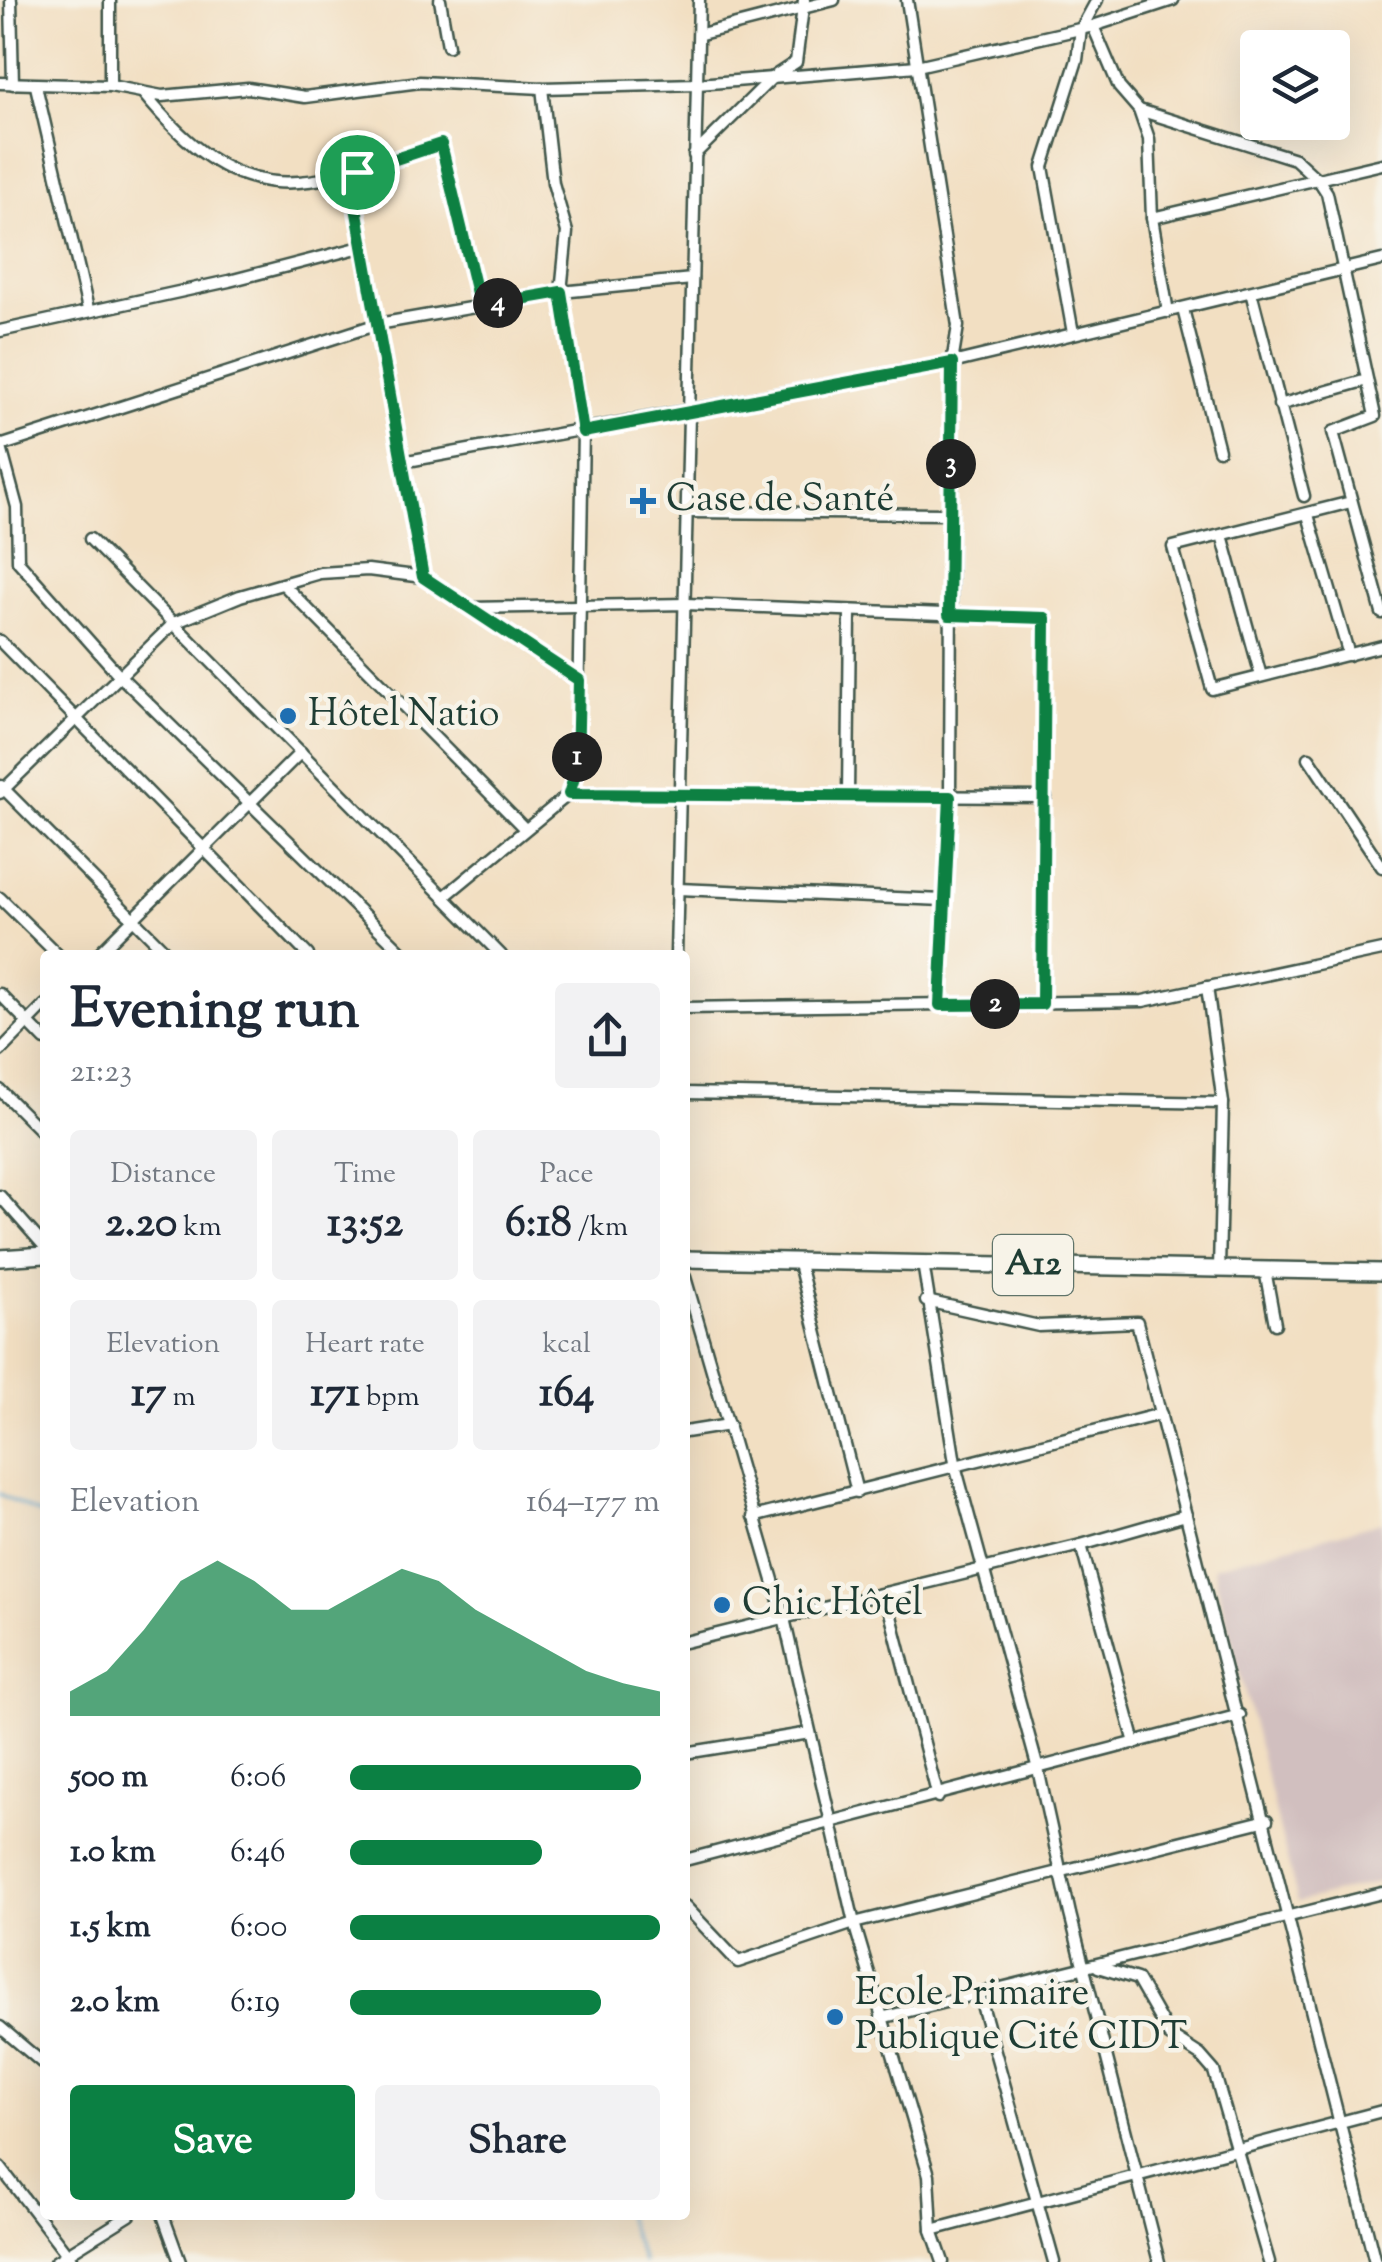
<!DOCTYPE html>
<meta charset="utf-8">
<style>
:root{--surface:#fff;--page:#f2f2f3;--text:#1f2937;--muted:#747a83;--accent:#0b8043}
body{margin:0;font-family:"Sorts Mill Goudy",serif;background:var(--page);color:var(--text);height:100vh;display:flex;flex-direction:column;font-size:38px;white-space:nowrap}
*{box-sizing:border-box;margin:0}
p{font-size:32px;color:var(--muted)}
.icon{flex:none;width:55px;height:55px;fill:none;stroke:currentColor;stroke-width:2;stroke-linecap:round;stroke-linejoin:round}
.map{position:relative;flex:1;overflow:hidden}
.panel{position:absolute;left:40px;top:950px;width:650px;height:1270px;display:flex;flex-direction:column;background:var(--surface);border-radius:10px;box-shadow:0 10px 40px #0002}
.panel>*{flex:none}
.buttons{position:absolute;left:1240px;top:30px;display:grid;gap:20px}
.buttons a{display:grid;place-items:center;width:110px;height:110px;border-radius:10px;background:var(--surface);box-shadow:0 10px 40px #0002;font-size:50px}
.pin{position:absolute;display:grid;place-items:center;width:85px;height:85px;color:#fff;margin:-42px;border:5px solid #fff;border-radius:50%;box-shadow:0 2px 10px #0007}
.km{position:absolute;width:50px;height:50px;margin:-25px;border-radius:50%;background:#222;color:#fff;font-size:28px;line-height:50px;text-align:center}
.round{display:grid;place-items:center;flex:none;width:105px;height:105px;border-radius:10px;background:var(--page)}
.headline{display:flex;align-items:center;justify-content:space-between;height:170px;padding:0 30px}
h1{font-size:55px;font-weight:700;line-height:75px}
.metrics{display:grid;grid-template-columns:repeat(3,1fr);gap:15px;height:170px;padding:10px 30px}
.metrics div{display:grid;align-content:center;border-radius:10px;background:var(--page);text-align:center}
.metrics b{font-size:42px;font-weight:700}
.metrics small{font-size:28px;font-weight:400}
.metrics p{font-size:28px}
.chart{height:280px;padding:20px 30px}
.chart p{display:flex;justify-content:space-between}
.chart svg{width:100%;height:180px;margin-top:10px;fill:var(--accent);opacity:.7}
.cta{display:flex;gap:20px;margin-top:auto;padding:20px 30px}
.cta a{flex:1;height:115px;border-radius:10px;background:var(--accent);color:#fff;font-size:40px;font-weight:700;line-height:115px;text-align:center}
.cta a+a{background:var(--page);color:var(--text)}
ul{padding:0 30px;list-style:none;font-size:32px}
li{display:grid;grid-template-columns:160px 120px 1fr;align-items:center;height:75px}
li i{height:25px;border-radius:12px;background:var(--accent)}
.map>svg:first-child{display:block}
.industrial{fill:#d1bfbf}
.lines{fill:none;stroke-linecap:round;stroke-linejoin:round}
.stream{stroke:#57a6d1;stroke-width:2.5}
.minor-casing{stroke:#3f5549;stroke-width:15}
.primary-casing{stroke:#3f5549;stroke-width:20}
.minor{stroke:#fff;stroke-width:10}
.primary{stroke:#fff;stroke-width:15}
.route-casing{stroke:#fff;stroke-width:20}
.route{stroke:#0b8043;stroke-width:12}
.poi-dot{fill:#1f6fb2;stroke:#f7f3e8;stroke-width:4}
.labels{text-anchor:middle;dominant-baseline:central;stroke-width:9;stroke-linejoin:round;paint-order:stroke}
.shield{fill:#f7f3e8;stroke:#60746a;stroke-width:2.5}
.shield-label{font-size:35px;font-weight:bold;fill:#1f3d34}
.poi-label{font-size:38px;fill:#1f3d34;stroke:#f7f3e8;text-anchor:start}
</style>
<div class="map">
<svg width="1382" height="2262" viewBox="0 0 1382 2262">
<rect width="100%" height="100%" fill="#f7f3e8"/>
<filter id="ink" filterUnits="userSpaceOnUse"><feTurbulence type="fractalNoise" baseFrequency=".01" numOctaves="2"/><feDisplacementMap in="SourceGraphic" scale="20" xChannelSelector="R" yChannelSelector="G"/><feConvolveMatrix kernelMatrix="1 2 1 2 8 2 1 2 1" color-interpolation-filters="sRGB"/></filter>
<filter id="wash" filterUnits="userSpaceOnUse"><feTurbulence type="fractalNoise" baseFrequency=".0048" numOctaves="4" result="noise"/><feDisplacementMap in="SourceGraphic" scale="40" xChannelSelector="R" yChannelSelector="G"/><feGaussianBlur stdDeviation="2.25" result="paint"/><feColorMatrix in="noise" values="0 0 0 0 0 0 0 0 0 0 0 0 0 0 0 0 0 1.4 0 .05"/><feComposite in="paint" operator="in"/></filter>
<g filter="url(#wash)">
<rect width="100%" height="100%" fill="#f2dfc2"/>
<polygon class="industrial" points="1382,1522 1382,1881 1298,1902 1213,1567"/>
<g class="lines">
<g class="stream">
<polyline points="0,1494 45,1517"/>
<polyline points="625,2215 643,2262"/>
</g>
</g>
</g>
<g filter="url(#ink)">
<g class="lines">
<defs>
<g id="minor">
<polyline points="11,0 13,84"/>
<polyline points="440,0 448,46"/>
<polyline points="907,0 958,326 952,363 950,797 940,1005"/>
<polyline points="1093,26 1119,87 1139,110 1149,139 1152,218 1168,312"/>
<polyline points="701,34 834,0"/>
<polyline points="0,83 110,86 162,96 248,88 305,97 420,82 542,88 698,84 917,66 1093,26 1173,0"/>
<polyline points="36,86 88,309"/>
<polyline points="110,86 110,0"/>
<path d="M143 93C246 219 305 188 441 144L480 306"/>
<polyline points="1139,110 1295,159 1320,182 1327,193 1375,416 1333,432 1382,613"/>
<polyline points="694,155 773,77 796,62 804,0"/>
<polyline points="350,174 423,577"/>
<polyline points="1152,218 1382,164"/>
<polyline points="1251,292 1304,496"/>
<polyline points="1183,309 1219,450"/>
<polyline points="0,331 229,281 361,247"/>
<polyline points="1073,333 1043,167 1077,60 1081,29 1097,0"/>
<polyline points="1279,405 1367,380"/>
<polyline points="0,444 17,507 18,561 120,676 405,955"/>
<polyline points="0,446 378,324 561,292 692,279"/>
<polyline points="402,462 952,363 1382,260"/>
<polyline points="1351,502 1173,547 1212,689 1382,646"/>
<polyline points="688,512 950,514"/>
<polyline points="1308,515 1349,655"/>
<polyline points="1222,535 1261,676"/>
<polyline points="90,539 501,955"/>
<polyline points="283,584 524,828"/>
<polyline points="471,608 686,604 1045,618 1042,1004"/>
<polyline points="0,641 308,955"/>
<polyline points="1309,758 1382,867"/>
<polyline points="1,786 169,955"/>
<polyline points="0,793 174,623 240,596 320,573 368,570 423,577 579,680"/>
<polyline points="569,794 1046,797"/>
<polyline points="848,795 850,613"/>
<polyline points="678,889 944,900"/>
<polyline points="444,897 569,794 577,768 583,431 561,292 567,232 553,183 542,88"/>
<polyline points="0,898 58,955"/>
<polyline points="97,955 301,752"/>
<polyline points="676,955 699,0"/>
<polyline points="1207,987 1223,1103 1219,1269"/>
<polyline points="0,994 45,1040"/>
<polyline points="685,1008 1143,1001 1382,950"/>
<polyline points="0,1051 45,1005"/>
<polyline points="0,1090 45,1135"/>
<polyline points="685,1093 1223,1103"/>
<polyline points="0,1196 45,1247"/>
<polyline points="798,1260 857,1492"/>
<polyline points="923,1263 956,1469 1038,1769 1070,1914 1159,2262"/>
<polyline points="1265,1270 1275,1324"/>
<polyline points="685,1277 784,1618 854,1923 929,2175 932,2230 943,2262"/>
<polyline points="926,1301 1039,1326 1137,1322 1375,2262"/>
<polyline points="685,1432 729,1425"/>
<polyline points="753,1517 1161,1414"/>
<polyline points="1081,1545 1135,1743"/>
<polyline points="885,1593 938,1797"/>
<polyline points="685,1642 1081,1545 1186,1515"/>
<polyline points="685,1753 810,1733"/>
<polyline points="685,1860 1240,1715"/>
<polyline points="685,1906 738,1962 854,1923 1267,1820"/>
<polyline points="1098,1967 1137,1979 1169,2035 1200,2055 1214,2071 1269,2262"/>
<polyline points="979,1994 1054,2262"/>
<polyline points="881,2018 1382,1893"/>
<polyline points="0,2027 45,2065"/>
<polyline points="0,2167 73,2262"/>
<polyline points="163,2215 180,2262"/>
<polyline points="932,2230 1382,2111"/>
<polyline points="55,2262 130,2215"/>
</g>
<g id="primary">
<polyline points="0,1258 45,1255"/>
<polyline points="685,1259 1382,1272"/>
</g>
</defs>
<use href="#minor" class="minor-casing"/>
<use href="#primary" class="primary-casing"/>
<use href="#minor" class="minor"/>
<use href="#primary" class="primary"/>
</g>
</g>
<g class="lines" filter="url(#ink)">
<defs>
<polygon id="route" points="441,144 480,306 561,292 583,432 952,363 949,615 1045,618 1042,1004 940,1005 950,797 569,794 577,768 579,680 423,577 350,174"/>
</defs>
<use href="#route" class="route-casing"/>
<use href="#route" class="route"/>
</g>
<g class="poi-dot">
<path d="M638 486h10v10h10v10h-10v10h-10v-10h-10v-10h10z"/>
<circle cx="288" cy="716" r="10"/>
<circle cx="722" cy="1605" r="10"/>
<circle cx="835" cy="2017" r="10"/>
</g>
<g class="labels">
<rect class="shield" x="993" y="1235" width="80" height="60" rx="8"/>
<g class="shield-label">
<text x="1033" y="1265">A12</text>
</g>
<g class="poi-label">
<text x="666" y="501">Case de Santé</text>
<text x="308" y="716">Hôtel Natio</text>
<text x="742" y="1605">Chic Hôtel</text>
<text x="855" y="1995">Ecole Primaire<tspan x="855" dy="44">Publique Cité CIDT</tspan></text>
</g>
</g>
</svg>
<div class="buttons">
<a><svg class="icon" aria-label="layers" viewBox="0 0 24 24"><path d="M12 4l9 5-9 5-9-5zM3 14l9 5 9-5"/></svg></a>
</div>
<div class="pin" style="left:357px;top:172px;background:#1e9e55"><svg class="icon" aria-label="arrive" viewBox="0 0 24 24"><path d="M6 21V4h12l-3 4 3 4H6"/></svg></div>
<b class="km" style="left:577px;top:757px">1</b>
<b class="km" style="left:995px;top:1004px">2</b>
<b class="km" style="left:951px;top:464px">3</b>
<b class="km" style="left:498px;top:303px">4</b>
<section class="panel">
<div class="headline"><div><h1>Evening run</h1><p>21:23</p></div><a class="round"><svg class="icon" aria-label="share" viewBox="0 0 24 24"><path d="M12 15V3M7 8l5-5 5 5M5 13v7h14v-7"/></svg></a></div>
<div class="metrics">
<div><p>Distance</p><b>2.20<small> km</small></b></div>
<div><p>Time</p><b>13:52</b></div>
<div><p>Pace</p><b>6:18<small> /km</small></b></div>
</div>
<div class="metrics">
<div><p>Elevation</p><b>17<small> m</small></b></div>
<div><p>Heart rate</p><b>171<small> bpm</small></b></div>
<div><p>kcal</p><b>164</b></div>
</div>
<div class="chart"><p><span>Elevation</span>164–177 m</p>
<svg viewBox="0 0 160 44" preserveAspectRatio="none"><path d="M0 44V38L10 33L20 23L30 11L40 6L50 11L60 18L70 18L80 13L90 8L100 11L110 18L120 23L130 28L140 33L150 36L160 38V44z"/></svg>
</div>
<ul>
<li><b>500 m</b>6:06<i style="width:94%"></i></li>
<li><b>1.0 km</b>6:46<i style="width:62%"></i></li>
<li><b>1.5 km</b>6:00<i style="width:100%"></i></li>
<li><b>2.0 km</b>6:19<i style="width:81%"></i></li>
</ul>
<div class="cta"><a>Save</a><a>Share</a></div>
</section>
</div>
